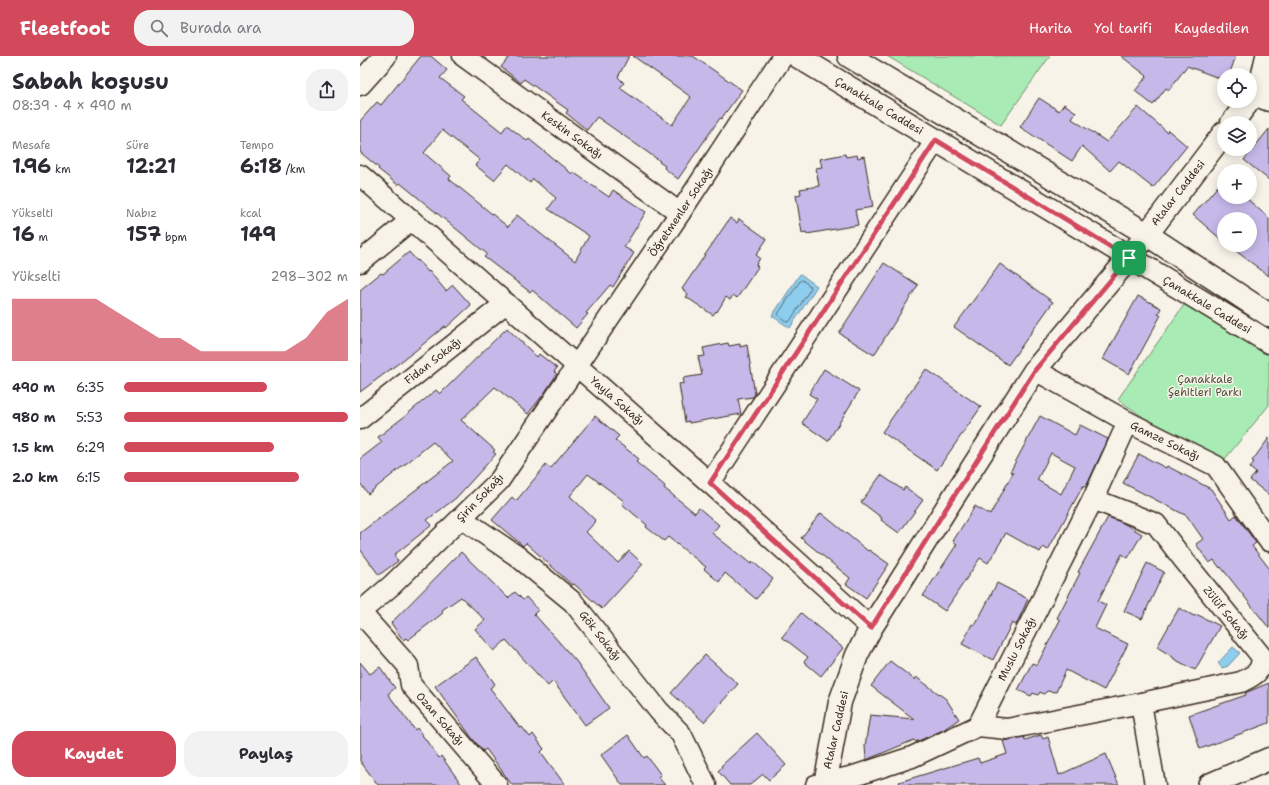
<!DOCTYPE html>
<html lang="tr">
<meta charset="utf-8">
<style>
:root{--surface:#fff;--page:#f2f2f3;--text:#2b2b33;--muted:#7c7c81;--accent:#d1495b}
body{margin:0;font-family:"Shantell Sans",sans-serif;background:var(--page);color:var(--text);height:100vh;display:flex;flex-direction:column;font-size:15px;white-space:nowrap}
*{box-sizing:border-box;margin:0}
p{font-size:13px;color:var(--muted)}
.icon{flex:none;width:22px;height:22px;fill:none;stroke:currentColor;stroke-width:2;stroke-linecap:round;stroke-linejoin:round}
.map{position:relative;flex:1;overflow:hidden}
.panel{display:flex;flex-direction:column;background:var(--surface);width:360px}
.panel>*{flex:none}
.controls{position:absolute;left:857px;top:12px;display:grid;gap:8px}
.controls a{display:grid;place-items:center;width:40px;height:40px;border-radius:50%;background:var(--surface);box-shadow:0 2px 10px #0003;font-size:20px}
.pin{position:absolute;display:grid;place-items:center;width:34px;height:34px;color:#fff;margin:-17px;border-radius:8px;box-shadow:0 2px 6px #0006}
.round{display:grid;place-items:center;flex:none;width:42px;height:42px;border-radius:16px;background:var(--page)}
.overview{display:flex;align-items:center;justify-content:space-between;height:68px;padding:0 12px}
h1{font-size:22px;font-weight:700;line-height:30px}
.figures{display:grid;grid-template-columns:repeat(3,1fr);gap:6px;height:68px;padding:4px 12px}
.figures div{display:grid;align-content:center}
.figures b{font-size:20px;font-weight:700}
.figures small{font-size:11px;font-weight:400}
.figures p{font-size:11px}
.chart{height:112px;padding:8px 12px}
.chart p{display:flex;justify-content:space-between}
.chart svg{width:100%;height:72px;margin-top:4px;fill:var(--accent);opacity:.7}
.button{display:flex;gap:8px;margin-top:auto;padding:8px 12px}
.button a{flex:1;height:46px;border-radius:16px;background:var(--accent);color:#fff;font-size:16px;font-weight:700;line-height:46px;text-align:center}
.button a+a{background:var(--page);color:var(--text)}
ul{padding:0 12px;list-style:none;font-size:13px}
li{display:grid;grid-template-columns:64px 48px 1fr;align-items:center;height:30px}
li i{height:10px;border-radius:5px;background:var(--accent)}
header{display:flex;align-items:center;gap:24px;box-sizing:border-box;height:56px;padding:0 20px;background:var(--accent);color:#fff}
header strong{font-size:19px}
nav{display:flex;gap:22px;margin-inline-start:auto;font-size:14px}
.search{width:280px;height:36px;background:var(--page);display:flex;align-items:center;gap:10px;box-sizing:border-box;padding:0 14px;border-radius:16px;color:var(--muted);font-size:15px}
main{display:flex;flex:1;min-height:0}
.map>svg:first-child{display:block}
.green{fill:#a9ebb5;stroke:#728a6a}
.water{fill:#8dcdee;stroke:#6c8c9b}
.lines{fill:none;stroke-linecap:round;stroke-linejoin:round}
.shore{stroke:#5c6b71;stroke-width:1}
.building{fill:#c6b9ea;stroke:#3b2a1e;fill-rule:evenodd}
.street-casing{stroke:#3b2a1e;stroke-width:23}
.secondary-casing{stroke:#3b2a1e;stroke-width:25}
.street{stroke:#f7f3e8;stroke-width:20}
.secondary{stroke:#f7f3e8;stroke-width:22}
.route-casing{stroke:#fff;stroke-width:8}
.route{stroke:#d1495b;stroke-width:5}
.labels{text-anchor:middle;dominant-baseline:central;stroke-width:3;stroke-linejoin:round;paint-order:stroke}
.street-label{font-size:11px;fill:#3b2a1e;stroke:#f7f3e8}
.park-label{font-size:11px;fill:#51513c;stroke:#f7f3e8}
</style>
<header>
<strong>Fleetfoot</strong>
<div class="search"><svg class="icon" aria-label="search" viewBox="0 0 24 24"><circle cx="10" cy="10" r="6"/><path d="M15 15l6 6"/></svg>Burada ara</div>
<nav><a>Harita</a><a>Yol tarifi</a><a>Kaydedilen</a></nav>
</header>
<main>
<section class="panel">
<div class="overview"><div><h1>Sabah koşusu</h1><p>08:39 · 4 × 490 m</p></div><a class="round"><svg class="icon" aria-label="share" viewBox="0 0 24 24"><path d="M12 15V3M7 8l5-5 5 5M5 13v7h14v-7"/></svg></a></div>
<div class="figures">
<div><p>Mesafe</p><b>1.96<small> km</small></b></div>
<div><p>Süre</p><b>12:21</b></div>
<div><p>Tempo</p><b>6:18<small> /km</small></b></div>
</div>
<div class="figures">
<div><p>Yükselti</p><b>16<small> m</small></b></div>
<div><p>Nabız</p><b>157<small> bpm</small></b></div>
<div><p>kcal</p><b>149</b></div>
</div>
<div class="chart"><p><span>Yükselti</span>298–302 m</p>
<svg viewBox="0 0 160 44" preserveAspectRatio="none"><path d="M0 44V6L10 6L20 6L30 6L40 6L50 14L60 22L70 30L80 30L90 38L100 38L110 38L120 38L130 38L140 30L150 14L160 6V44z"/></svg>
</div>
<ul>
<li><b>490 m</b>6:35<i style="width:64%"></i></li>
<li><b>980 m</b>5:53<i style="width:100%"></i></li>
<li><b>1.5 km</b>6:29<i style="width:67%"></i></li>
<li><b>2.0 km</b>6:15<i style="width:78%"></i></li>
</ul>
<div class="button"><a>Kaydet</a><a>Paylaş</a></div>
</section>
<div class="map">
<svg width="909" height="729" viewBox="0 0 909 729">
<rect width="100%" height="100%" fill="#f7f3e8"/>
<filter id="ink" filterUnits="userSpaceOnUse"><feTurbulence type="fractalNoise" baseFrequency=".025" numOctaves="2"/><feDisplacementMap in="SourceGraphic" scale="8" xChannelSelector="R" yChannelSelector="G"/><feConvolveMatrix kernelMatrix="1 2 1 2 8 2 1 2 1" color-interpolation-filters="sRGB"/></filter>
<g filter="url(#ink)">
<g class="green">
<polygon points="527,0 690,0 641,69"/>
<polygon points="826,246 909,297 909,349 856,414 758,343"/>
</g>
<g class="water">
<polygon points="440,218 457,230 430,272 412,260"/>
<polygon points="873,591 880,597 868,610 862,612 858,607"/>
</g>
<g class="lines">
<polygon class="shore" points="442,224 450,230 451,232 430,265 427,266 419,260 418,258 440,225"/>
</g>
<g class="building">
<path d="M61 0H71L87 14 80 22 104 40 101 43 142 76 147 69 167 85 169 83 212 118 213 116 249 141 253 134 286 156 264 191 274 197 253 231 250 229 226 257 228 258 216 272 172 234 170 236 124 201 127 198 40 127 38 129 18 113 19 112 0 96V65L17 46 21 49ZM82 74 120 104 115 109 134 124 148 108 170 127 173 123 196 142 188 153 229 180 215 205 157 159 148 171 89 123 91 120 64 97Z"/>
<polygon points="150,0 269,0 258,21 264,27 260,32 312,69 331,41 273,0 333,0 382,34 361,63 360,62 318,123 304,112 305,110 299,106 300,105 237,61 227,74 206,57 208,54 164,23 161,27 141,11"/>
<polygon points="761,0 876,0 869,19 864,19 864,24 827,10 809,34 806,32 793,49 775,35 787,20"/>
<polygon points="679,42 699,55 704,48 716,56 712,63 747,86 778,51 807,76 808,74 827,90 793,132 759,105 750,115 722,90 712,105 660,71"/>
<polygon points="909,73 909,124 884,104"/>
<polygon points="485,98 486,101 497,99 498,102 504,100 513,151 495,154 498,169 447,178 446,176 442,177 436,139 441,138 440,133 459,130 456,112 462,111 460,103"/>
<polygon points="864,123 864,141 885,141 909,162 909,220 868,189 890,189 890,163 864,163 864,186 833,159"/>
<polygon points="370,162 377,167 379,163 407,183 396,199 400,202 396,209 398,211 377,242 373,239 370,244 366,241 357,256 356,255 353,259 326,241 328,238 322,233"/>
<polygon points="49,196 57,205 58,204 68,216 69,215 86,235 93,229 111,249 86,272 85,270 55,295 0,336 0,234 21,217 23,218"/>
<polygon points="524,207 558,229 514,299 479,277"/>
<polygon points="640,208 693,246 648,309 594,271"/>
<polygon points="778,240 801,252 798,258 801,259 769,318 743,303"/>
<polygon points="147,272 177,301 179,298 197,312 194,316 197,318 183,339 168,358 135,331 101,364 135,394 133,396 136,398 96,442 67,464 72,469 34,499 38,505 19,519 0,493 0,477 93,405 73,386 8,438 0,427 0,403 22,386 18,381 45,360 76,334 80,338"/>
<polygon points="368,287 369,290 380,288 380,291 387,289 395,338 393,341 378,343 381,358 329,367 329,365 325,366 319,328 324,327 323,322 342,319 338,301 345,300 343,292"/>
<polygon points="464,313 499,335 468,385 442,367 457,343 449,338"/>
<polygon points="566,313 621,351 577,414 522,376"/>
<polygon points="235,360 259,380 255,384 279,403 276,406 305,430 304,432 335,457 339,452 359,469 352,477 391,508 393,506 413,523 396,543 365,517 359,526 344,513 346,511 308,481 304,485 286,471 287,469 262,448 264,445 228,418 210,440 236,465 226,476 258,507 269,495 283,508 242,553 214,528 212,529 166,487 163,490 162,489 132,464 152,441 156,445 186,409 191,412 192,411"/>
<path d="M680 360 715 379 720 369 748 383 726 431 723 430 688 494 683 491 680 496 646 477 628 507 620 502 585 555 563 540 597 488 593 485 615 450 630 459 653 417 650 416ZM691 397 715 410 701 438 677 424Z"/>
<polygon points="909,382 909,439 890,424 896,417 890,412 894,406 892,405"/>
<polygon points="779,398 806,412 807,410 851,433 871,463 876,459 896,487 892,490 909,512 909,572 861,511 860,512 854,504 849,507 836,488 843,483 827,460 763,427"/>
<polygon points="521,419 543,434 545,431 563,444 539,477 521,464 522,462 501,446"/>
<polygon points="461,457 508,495 509,494 529,508 506,542 486,528 490,522 441,482"/>
<polygon points="748,461 763,467 782,478 768,502 762,498 738,545 746,549 735,572 768,588 744,634 706,614 696,636 687,635 684,638 680,636 678,639 673,637 671,640 658,634 672,607 677,609 700,564 697,562 720,517 718,516"/>
<polygon points="101,496 148,542 155,536 163,544 166,541 178,554 174,558 216,605 249,652 225,669 193,625 188,630 146,584 134,595 115,573 125,564 101,541 82,554 83,557 48,584 46,582 43,584 31,567"/>
<polygon points="787,507 804,516 782,563 764,555"/>
<polygon points="637,527 668,543 656,569 652,567 633,604 602,588 612,568 614,569 617,563 618,564"/>
<polygon points="819,552 834,560 838,559 860,570 835,614 814,603 813,601 797,591"/>
<polygon points="441,557 483,592 461,620 444,606 448,601 422,581"/>
<polygon points="345,599 378,628 344,666 311,637"/>
<polygon points="116,601 135,628 130,632 160,672 162,671 170,681 173,678 184,693 181,696 205,729 152,729 126,693 123,695 112,682 75,630"/>
<polygon points="530,605 555,624 556,621 586,643 599,663 583,674 556,686 554,684 506,704 505,690 510,659 554,663 511,630"/>
<polygon points="0,606 10,618 20,611 35,632 28,638 55,674 57,672 79,702 81,700 102,729 18,729 0,705"/>
<polygon points="909,627 909,667 840,693 829,659 886,639 885,637"/>
<polygon points="397,677 426,709 409,724 403,718 390,729 370,729 358,715 362,711 361,710"/>
<polygon points="268,679 284,702 287,700 301,719 298,721 305,729 262,729 241,699"/>
<polygon points="681,679 683,683 688,681 699,719 746,698 759,729 540,729 539,726 618,702 620,707 647,698 643,685 664,681 665,684"/>
</g>
<g class="lines">
<defs>
<g id="street">
<polyline points="103,0 320,157"/>
<polyline points="893,39 909,45"/>
<polyline points="0,119 350,427 511,572"/>
<polyline points="0,206 51,164"/>
<polyline points="675,314 768,366 856,410 909,485"/>
<polyline points="0,363 146,247"/>
<polyline points="768,366 733,443 618,670 647,673 781,647"/>
<polyline points="350,427 576,84"/>
<path d="M733 443 796 468 823 503 902 601C901 617 895 619 881 626L781 647 795 729"/>
<polyline points="101,462 157,500 213,546 299,655 321,678 346,729"/>
<polyline points="0,556 32,529 139,425 320,157 423,0"/>
<polyline points="0,556 48,610 51,629 137,729"/>
<polyline points="456,729 494,720 552,701 618,670"/>
</g>
<g id="secondary">
<polyline points="437,0 909,286"/>
<polyline points="489,0 777,172 909,259"/>
<polyline points="0,28 25,0"/>
<polyline points="890,44 900,31 907,0"/>
<polyline points="872,67 889,45"/>
<polyline points="465,729 480,646 497,599 511,572 589,448 675,314 769,202 864,77"/>
<polyline points="849,729 909,703"/>
</g>
</defs>
<use href="#street" class="street-casing"/>
<use href="#secondary" class="secondary-casing"/>
<use href="#street" class="street"/>
<use href="#secondary" class="secondary"/>
</g>
</g>
<g class="lines" filter="url(#ink)">
<defs>
<polygon id="route" points="576,84 769,202 675,314 589,448 511,572 350,427"/>
</defs>
<use href="#route" class="route-casing"/>
<use href="#route" class="route"/>
</g>
<g class="labels">
<g class="street-label">
<text transform="translate(519 50) rotate(31)">Çanakkale Caddesi</text>
<text transform="translate(212 79) rotate(36)">Keskin Sokağı</text>
<text transform="translate(818 137) rotate(-52)">Atalar Caddesi</text>
<text transform="translate(321 156) rotate(-56)">Öğretmenler Sokağı</text>
<text transform="translate(847 249) rotate(31)">Çanakkale Caddesi</text>
<text transform="translate(73 305) rotate(-38)">Fidan Sokağı</text>
<text transform="translate(257 345) rotate(41)">Yayla Sokağı</text>
<text transform="translate(805 385) rotate(26)">Gamze Sokağı</text>
<text transform="translate(120 442) rotate(-46)">Şirin Sokağı</text>
<text transform="translate(866 557) rotate(51)">Zülüf Sokağı</text>
<text transform="translate(240 580) rotate(52)">Gök Sokağı</text>
<text transform="translate(657 593) rotate(-63)">Muslu Sokağı</text>
<text transform="translate(80 663) rotate(49)">Ozan Sokağı</text>
<text transform="translate(476 674) rotate(-77)">Atalar Caddesi</text>
</g>
<g class="park-label">
<text x="845" y="323">Çanakkale<tspan x="845" dy="13">Şehitleri Parkı</tspan></text>
</g>
</g>
</svg>
<div class="controls">
<a><svg class="icon" aria-label="locate" viewBox="0 0 24 24"><circle cx="12" cy="12" r="6"/><path d="M12 2v4M12 18v4M2 12h4M18 12h4"/></svg></a>
<a><svg class="icon" aria-label="layers" viewBox="0 0 24 24"><path d="M12 4l9 5-9 5-9-5zM3 14l9 5 9-5"/></svg></a>
<a>+</a>
<a>−</a>
</div>
<div class="pin" style="left:769px;top:202px;background:#1e9e55"><svg class="icon" aria-label="arrive" viewBox="0 0 24 24"><path d="M6 21V4h12l-3 4 3 4H6"/></svg></div>
</div>
</main>
